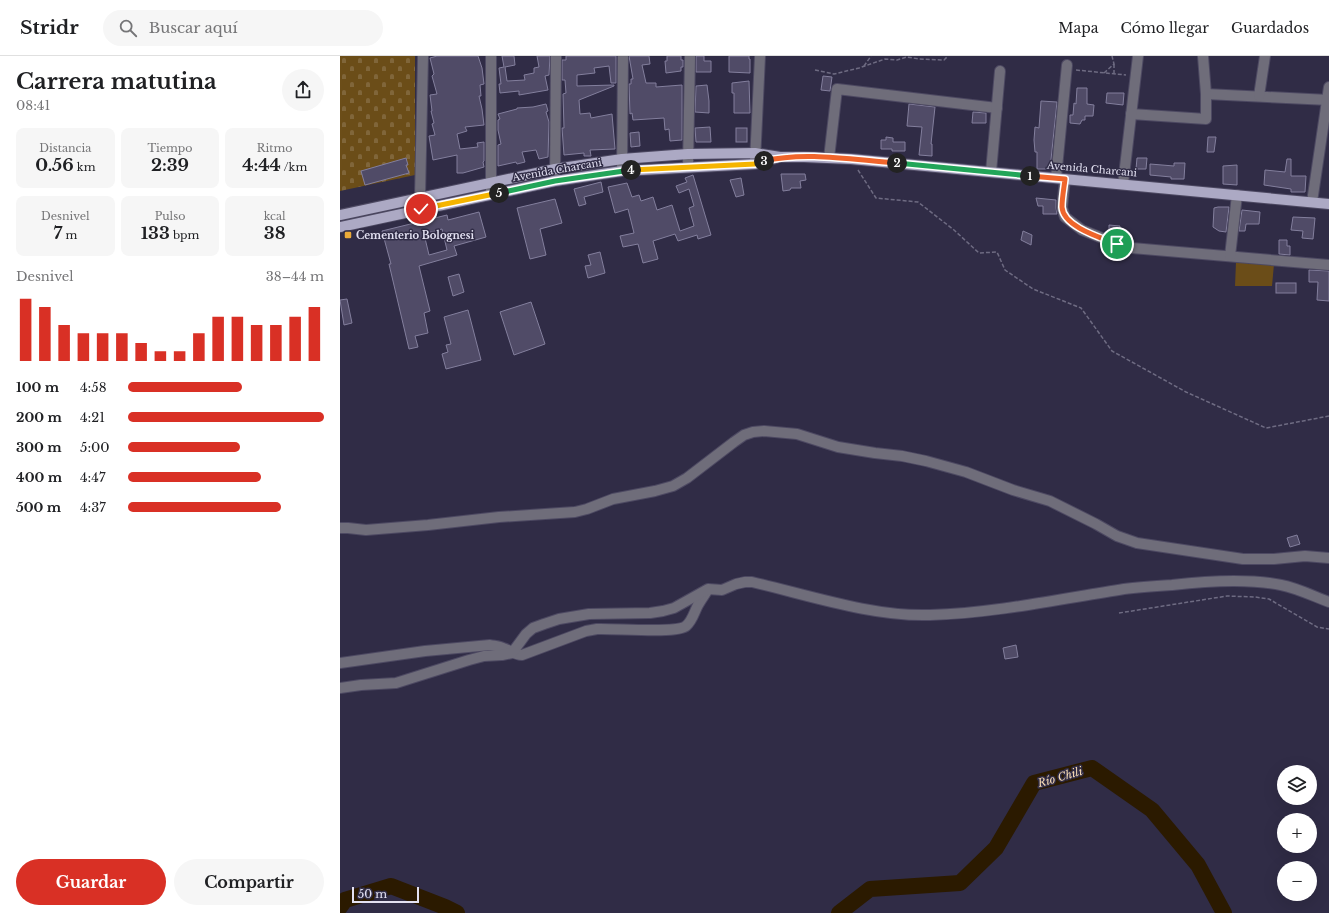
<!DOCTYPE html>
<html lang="es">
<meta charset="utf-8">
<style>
:root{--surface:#fff;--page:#f6f6f6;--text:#202124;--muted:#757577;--line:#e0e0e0;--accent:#d93025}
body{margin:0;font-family:"Libre Baskerville",serif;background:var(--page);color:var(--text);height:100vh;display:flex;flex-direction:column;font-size:15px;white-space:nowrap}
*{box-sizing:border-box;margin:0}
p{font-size:13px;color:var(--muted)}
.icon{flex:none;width:22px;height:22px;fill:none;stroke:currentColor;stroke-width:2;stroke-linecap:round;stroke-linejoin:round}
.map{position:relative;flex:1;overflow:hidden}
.panel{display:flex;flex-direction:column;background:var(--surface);width:340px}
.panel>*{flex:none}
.buttons{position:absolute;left:937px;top:709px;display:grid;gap:8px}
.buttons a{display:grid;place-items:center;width:40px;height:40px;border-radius:50%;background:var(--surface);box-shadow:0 4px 16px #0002;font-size:20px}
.scale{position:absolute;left:12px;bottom:10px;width:67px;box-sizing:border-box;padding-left:4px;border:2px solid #e3e1f2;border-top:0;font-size:11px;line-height:14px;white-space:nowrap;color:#e3e1f2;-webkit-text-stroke:3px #302c46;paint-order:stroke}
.pin{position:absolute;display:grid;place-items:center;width:34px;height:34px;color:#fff;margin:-17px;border:2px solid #fff;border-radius:50%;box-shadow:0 1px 4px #0007}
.km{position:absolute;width:20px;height:20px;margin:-10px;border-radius:50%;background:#222;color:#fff;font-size:11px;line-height:20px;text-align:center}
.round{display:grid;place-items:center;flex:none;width:42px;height:42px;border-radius:21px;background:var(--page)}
.headline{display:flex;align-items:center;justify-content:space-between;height:68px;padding:0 16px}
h1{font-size:22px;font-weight:800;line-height:30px}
.figures{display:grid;grid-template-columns:repeat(3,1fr);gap:6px;height:68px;padding:4px 16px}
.figures div{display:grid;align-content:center;border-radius:8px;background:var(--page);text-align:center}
.figures b{font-size:17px;font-weight:800}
.figures small{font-size:11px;font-weight:400}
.figures p{font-size:11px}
.chart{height:112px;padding:8px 16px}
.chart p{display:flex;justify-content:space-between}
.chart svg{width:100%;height:72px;margin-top:4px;stroke:var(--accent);stroke-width:6}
.action{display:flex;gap:8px;margin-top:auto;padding:8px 16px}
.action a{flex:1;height:46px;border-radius:24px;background:var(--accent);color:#fff;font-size:16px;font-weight:800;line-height:46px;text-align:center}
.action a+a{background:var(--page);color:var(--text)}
ul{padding:0 16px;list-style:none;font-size:13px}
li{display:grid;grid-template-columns:64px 48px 1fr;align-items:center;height:30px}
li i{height:10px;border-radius:5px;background:var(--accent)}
header{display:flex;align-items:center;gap:24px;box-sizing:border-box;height:56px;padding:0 20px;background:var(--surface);border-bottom:1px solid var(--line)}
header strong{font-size:19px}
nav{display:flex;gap:22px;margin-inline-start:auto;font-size:14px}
.search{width:280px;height:36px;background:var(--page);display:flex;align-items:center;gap:10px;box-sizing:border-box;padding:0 14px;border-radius:22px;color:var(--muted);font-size:15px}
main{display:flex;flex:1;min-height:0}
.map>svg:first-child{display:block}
.green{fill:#6b4d18}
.cemetery{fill:url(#cemetery-stones)}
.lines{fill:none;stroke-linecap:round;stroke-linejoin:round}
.river{stroke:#2b1a00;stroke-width:16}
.building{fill:#504b67;stroke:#837f9d;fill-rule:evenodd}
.minor-casing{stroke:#4d4962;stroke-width:12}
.major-casing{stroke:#4d4962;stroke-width:12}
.path{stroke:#6e6b82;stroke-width:1.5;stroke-dasharray:4 2;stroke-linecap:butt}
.minor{stroke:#6f6d7a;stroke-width:10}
.major{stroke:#aca9c4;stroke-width:10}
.split-1-casing{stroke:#fff;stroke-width:8}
.split-2-casing{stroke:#fff;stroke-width:8}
.split-3-casing{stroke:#fff;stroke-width:8}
.split-4-casing{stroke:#fff;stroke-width:8}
.split-5-casing{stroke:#fff;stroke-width:8}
.split-6-casing{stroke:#fff;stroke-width:8}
.split-1{stroke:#f0652b;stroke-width:5}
.split-2{stroke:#22a559;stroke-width:5}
.split-3{stroke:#f0652b;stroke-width:5}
.split-4{stroke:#f5b400;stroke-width:5}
.split-5{stroke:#22a559;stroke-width:5}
.split-6{stroke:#f5b400;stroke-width:5}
.poi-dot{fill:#eaaa39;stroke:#302c46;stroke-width:1.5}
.labels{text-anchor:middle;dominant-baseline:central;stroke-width:3;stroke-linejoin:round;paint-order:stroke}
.street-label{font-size:10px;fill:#e3e1f2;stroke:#302c46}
.poi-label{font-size:10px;font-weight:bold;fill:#e3e1f2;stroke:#302c46;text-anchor:start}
.water-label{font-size:11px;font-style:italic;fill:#fcdfb7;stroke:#302c46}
</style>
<header>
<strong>Stridr</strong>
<div class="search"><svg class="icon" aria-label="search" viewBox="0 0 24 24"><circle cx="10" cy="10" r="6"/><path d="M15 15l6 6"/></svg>Buscar aquí</div>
<nav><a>Mapa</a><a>Cómo llegar</a><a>Guardados</a></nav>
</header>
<main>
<section class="panel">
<div class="headline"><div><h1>Carrera matutina</h1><p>08:41</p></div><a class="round"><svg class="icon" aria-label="share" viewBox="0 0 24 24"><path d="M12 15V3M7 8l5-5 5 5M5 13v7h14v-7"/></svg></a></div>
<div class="figures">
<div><p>Distancia</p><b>0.56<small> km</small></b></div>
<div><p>Tiempo</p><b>2:39</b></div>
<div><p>Ritmo</p><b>4:44<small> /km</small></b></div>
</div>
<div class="figures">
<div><p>Desnivel</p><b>7<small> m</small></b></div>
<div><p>Pulso</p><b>133<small> bpm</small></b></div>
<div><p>kcal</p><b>38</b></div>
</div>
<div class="chart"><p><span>Desnivel</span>38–44 m</p>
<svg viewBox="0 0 160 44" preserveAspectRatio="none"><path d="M5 44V6M15 44V11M25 44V22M35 44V27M45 44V27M55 44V27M65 44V33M75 44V38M85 44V38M95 44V27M105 44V17M115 44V17M125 44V22M135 44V22M145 44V17M155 44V11"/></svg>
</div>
<ul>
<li><b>100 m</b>4:58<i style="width:58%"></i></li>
<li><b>200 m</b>4:21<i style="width:100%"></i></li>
<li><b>300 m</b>5:00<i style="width:57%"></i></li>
<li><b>400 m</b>4:47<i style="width:68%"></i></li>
<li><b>500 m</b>4:37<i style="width:78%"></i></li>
</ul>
<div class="action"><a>Guardar</a><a>Compartir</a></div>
</section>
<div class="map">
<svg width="989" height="857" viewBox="0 0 989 857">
<defs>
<pattern id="cemetery-stones" width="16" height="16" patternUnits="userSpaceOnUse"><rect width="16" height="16" fill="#6b4d18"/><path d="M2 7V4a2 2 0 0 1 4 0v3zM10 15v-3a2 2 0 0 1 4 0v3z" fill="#80663a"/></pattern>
</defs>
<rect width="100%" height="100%" fill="#302c46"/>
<polygon class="green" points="896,206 934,208 932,230 895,230"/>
<polygon class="cemetery" points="0,0 75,0 75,119 0,135"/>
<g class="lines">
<g class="river">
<polyline points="0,851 5,844 51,830 105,851 117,857"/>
<polyline points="499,857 530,833 620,827 656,792 694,727 752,712 812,754 858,809 884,857"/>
</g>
</g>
<g class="building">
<polygon points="97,0 138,0 142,12 144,28 140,29 141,40 139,40 142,53 144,69 125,71 127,75 117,78 120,93 138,91 137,87 144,86 144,105 143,106 144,111 123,117 117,117 117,99 93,104 89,80 95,79 92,68 94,67 91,55 92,55 90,39 97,38 92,20 94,18 90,2"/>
<polygon points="162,0 174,0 175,9 165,11 167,25 185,24 184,19 194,17 194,12 199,11 197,0 210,0 209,19 205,20 208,34 179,39 179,35 160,37 159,28 161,28 159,12 164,11"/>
<polygon points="226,0 276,0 276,27 271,27 269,10 254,12 255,17 237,19 237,30 274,29 274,30 239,44 240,58 250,57 251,62 272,58 275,93 250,94 251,100 244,100 244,97 224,99 222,72 224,72 223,38 226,37 225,24 222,24 222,4 226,4"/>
<polygon points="289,0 309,0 310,8 302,9 306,27 316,27 316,31 342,29 342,84 330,85 329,73 325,74 324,62 293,64 292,57 290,58 289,28 291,28 291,23 293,23"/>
<polygon points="327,0 341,0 341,4 343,4 343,11 341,11 341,15 326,17 325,5 327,5"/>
<polygon points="356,0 364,0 364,5 371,5 371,16 356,16"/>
<polygon points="389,0 409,0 409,3 410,3 410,17 389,16"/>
<polygon points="483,20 492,21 490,35 481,34"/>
<polygon points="409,25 410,57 394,57 394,37 392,37 392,27"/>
<polygon points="367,29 369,45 369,57 355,56 356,30"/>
<polygon points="737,32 747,32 747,48 754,49 753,60 745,60 745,64 742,64 740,68 730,67 730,59 733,59 734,47 736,48"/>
<polygon points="767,37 784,37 783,49 766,47"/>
<polygon points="701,45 717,46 710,113 697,113 697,96 695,96 694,84 695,71 699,72"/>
<polygon points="206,48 208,55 206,56 209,66 208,101 199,103 196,94 182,96 185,106 177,108 176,106 158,110 158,89 161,88 158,74 158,64 160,63 158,58 177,53 177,52 193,51"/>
<polygon points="569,48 595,51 591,88 592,88 592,100 579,99 582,71 567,70"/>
<polygon points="633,56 646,57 646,67 632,67"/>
<polygon points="370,71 371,86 356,86 355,72"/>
<rect x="396" y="72" width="11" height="14"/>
<polygon points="299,76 300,90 291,91 290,77"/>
<polygon points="546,81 553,82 553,86 565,86 565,95 552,95 552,93 541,93 541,84 546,84"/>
<polygon points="868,81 876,81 874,96 867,96"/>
<polygon points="66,102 68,109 66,109 69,117 25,129 21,115"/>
<polygon points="797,102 807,102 806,113 796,113"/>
<polygon points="947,103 951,103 951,120 966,120 965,136 951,136 951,133 924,129 925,114 945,116"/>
<polygon points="834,107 845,107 844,123 831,123 831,121 810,119 810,108 834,110"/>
<polygon points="897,109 897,129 883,128 883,110"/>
<polygon points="441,118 465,118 466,124 460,125 461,132 451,132 450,134 443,135"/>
<polygon points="353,119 371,179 358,183 357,179 338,185 335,178 313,185 318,203 303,207 298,188 283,191 280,180 294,177 288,153 275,157 268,131 287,127 292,141 299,139 301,145 313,141 317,154 332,149 340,175 354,170 349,152 354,150 349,133 339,137 336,130 347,126 345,122"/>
<polygon points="401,122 404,139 396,141 390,124"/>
<polygon points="261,126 263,136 244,141 246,148 239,150 234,133"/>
<polygon points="696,142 716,144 716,152 717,158 703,158 703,150 698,150"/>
<polygon points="215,143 222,167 200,173 206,199 190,203 177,152"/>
<polygon points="878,151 889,151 886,176 879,175 873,171 874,152"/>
<polygon points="902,154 920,156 919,168 906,168 905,175 899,175"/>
<path d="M139 156 146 181 114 190 117 199 79 210 90 255 84 257 88 277 75 280 78 291 69 293 49 208H51L42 175 107 159 108 164ZM102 173 107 194 89 199 84 178Z"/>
<polygon points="953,161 975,162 973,183 962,182 963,175 951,174"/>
<polygon points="769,169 780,170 779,182 769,178"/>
<polygon points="683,175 692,179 691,189 681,184"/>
<polygon points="939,184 947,184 947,190 950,190 950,199 939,198"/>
<polygon points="260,196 265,217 248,222 245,210 251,209 248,199"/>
<polygon points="969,214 989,215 989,245 977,244 978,226 969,226"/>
<polygon points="119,218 124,236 113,240 108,221"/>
<rect x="936" y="227" width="20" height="10"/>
<polygon points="7,243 12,267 4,269 0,244"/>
<polygon points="191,246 205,288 174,299 160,256"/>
<polygon points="128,254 141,304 106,313 102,298 108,296 106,289 111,288 104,261"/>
<polygon points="957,479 960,488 950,491 947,482"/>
<polygon points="676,589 678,601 665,603 663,592"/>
</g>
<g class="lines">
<defs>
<g id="minor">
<polyline points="866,38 989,44"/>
<polyline points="919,40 925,0"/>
<polyline points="791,58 866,63 866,38 863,0"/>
<polyline points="489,102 497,33 657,52"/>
<polyline points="415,106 420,0"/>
<polyline points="348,110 350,0"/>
<polyline points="282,115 283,0"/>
<polyline points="651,116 660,15"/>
<polyline points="716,122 727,9"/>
<polyline points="725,123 722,152 725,161 742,174 777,188 792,192 989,209"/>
<polyline points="215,125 216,0"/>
<polyline points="783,128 798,0"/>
<polyline points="151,138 151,0"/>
<polyline points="972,146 989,31"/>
<polyline points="81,153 80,141 83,0"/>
<polyline points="890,200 897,139"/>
<polyline points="0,472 8,472 26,474 88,469 159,461 235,456 247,453 273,443 315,435 333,430 347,422 394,386 404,379 413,376 424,375 457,378 498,391 535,397 562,400 586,405 626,416 673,434 710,445 756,468 777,480 797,487 903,503 934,503 965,500 989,502"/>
<path d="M0 607 85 595 150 589C154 590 159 590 163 592 170 594 174 599 182 599L246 575 257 573C274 572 336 578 346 570 352 565 354 557 357 551 360 545 364 540 367 535"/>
<path d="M0 632 21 629 56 627 129 604 144 600 162 599 172 597 186 578 193 572 204 568 219 563 249 558 310 557 323 555 334 552 368 533 382 534 396 528 405 526H412C468 539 533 561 590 559 655 557 720 543 784 533 800 531 816 530 832 529 866 525 907 522 941 529 957 532 973 540 989 546"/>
</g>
<g id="major">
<polyline points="0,159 215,113 282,103 348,98 415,97 440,101 464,101 511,103 989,148"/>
<polyline points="0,171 215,125 282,115 415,108 436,102"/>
</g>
</defs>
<use href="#minor" class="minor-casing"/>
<use href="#major" class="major-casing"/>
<g class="path">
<polyline points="774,8 774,17"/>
<polyline points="524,10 531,0"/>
<polyline points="475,14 494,18 519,12 545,3 557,4 567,1 579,3 604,4 608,0"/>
<polyline points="736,14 786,19"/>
<polyline points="764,17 774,8 772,0"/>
<polyline points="518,114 536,142 578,146 614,174 639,197 657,196 665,214 693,233 741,252 772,295 846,336 926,372 989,360"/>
<polyline points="779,557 887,540 915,541 929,543 977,571 989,573"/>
</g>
<use href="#minor" class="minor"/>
<use href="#major" class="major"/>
</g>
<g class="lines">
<defs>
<path id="split-1" d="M690 120 725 123C724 132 722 142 722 151 723 171 762 182 777 188"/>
<polyline id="split-2" points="557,107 690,120"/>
<path id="split-3" d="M424 105C465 95 514 104 557 107"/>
<polyline id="split-4" points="291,114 415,108 424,105"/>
<polyline id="split-5" points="159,137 215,125 291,114"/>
<polyline id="split-6" points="81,153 159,137"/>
</defs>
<use href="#split-1" class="split-1-casing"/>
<use href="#split-2" class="split-2-casing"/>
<use href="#split-3" class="split-3-casing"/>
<use href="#split-4" class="split-4-casing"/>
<use href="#split-5" class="split-5-casing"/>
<use href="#split-6" class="split-6-casing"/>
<use href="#split-1" class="split-1"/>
<use href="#split-2" class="split-2"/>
<use href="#split-3" class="split-3"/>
<use href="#split-4" class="split-4"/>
<use href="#split-5" class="split-5"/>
<use href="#split-6" class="split-6"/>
</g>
<rect class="poi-dot" x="4" y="175" width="8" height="8" rx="2"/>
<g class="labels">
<g class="street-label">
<text transform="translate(752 113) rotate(5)">Avenida Charcani</text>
<text transform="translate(217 114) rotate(-10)">Avenida Charcani</text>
</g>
<g class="poi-label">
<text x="16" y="179">Cementerio Bolognesi</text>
</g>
<g class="water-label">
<text transform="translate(720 721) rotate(-16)">Río Chili</text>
</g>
</g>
</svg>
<div class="buttons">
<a><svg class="icon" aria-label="layers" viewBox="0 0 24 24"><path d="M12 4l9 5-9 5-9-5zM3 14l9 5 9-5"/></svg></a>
<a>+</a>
<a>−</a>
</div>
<div class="scale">50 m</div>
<div class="pin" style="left:777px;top:188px;background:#1e9e55"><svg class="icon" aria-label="arrive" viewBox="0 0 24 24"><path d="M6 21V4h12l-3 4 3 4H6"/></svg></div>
<div class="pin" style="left:81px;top:153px;background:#d93025"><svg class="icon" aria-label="check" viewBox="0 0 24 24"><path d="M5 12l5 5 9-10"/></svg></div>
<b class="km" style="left:690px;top:120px">1</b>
<b class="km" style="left:557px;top:107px">2</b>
<b class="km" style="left:424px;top:105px">3</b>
<b class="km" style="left:291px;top:114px">4</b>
<b class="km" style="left:159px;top:137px">5</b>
</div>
</main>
